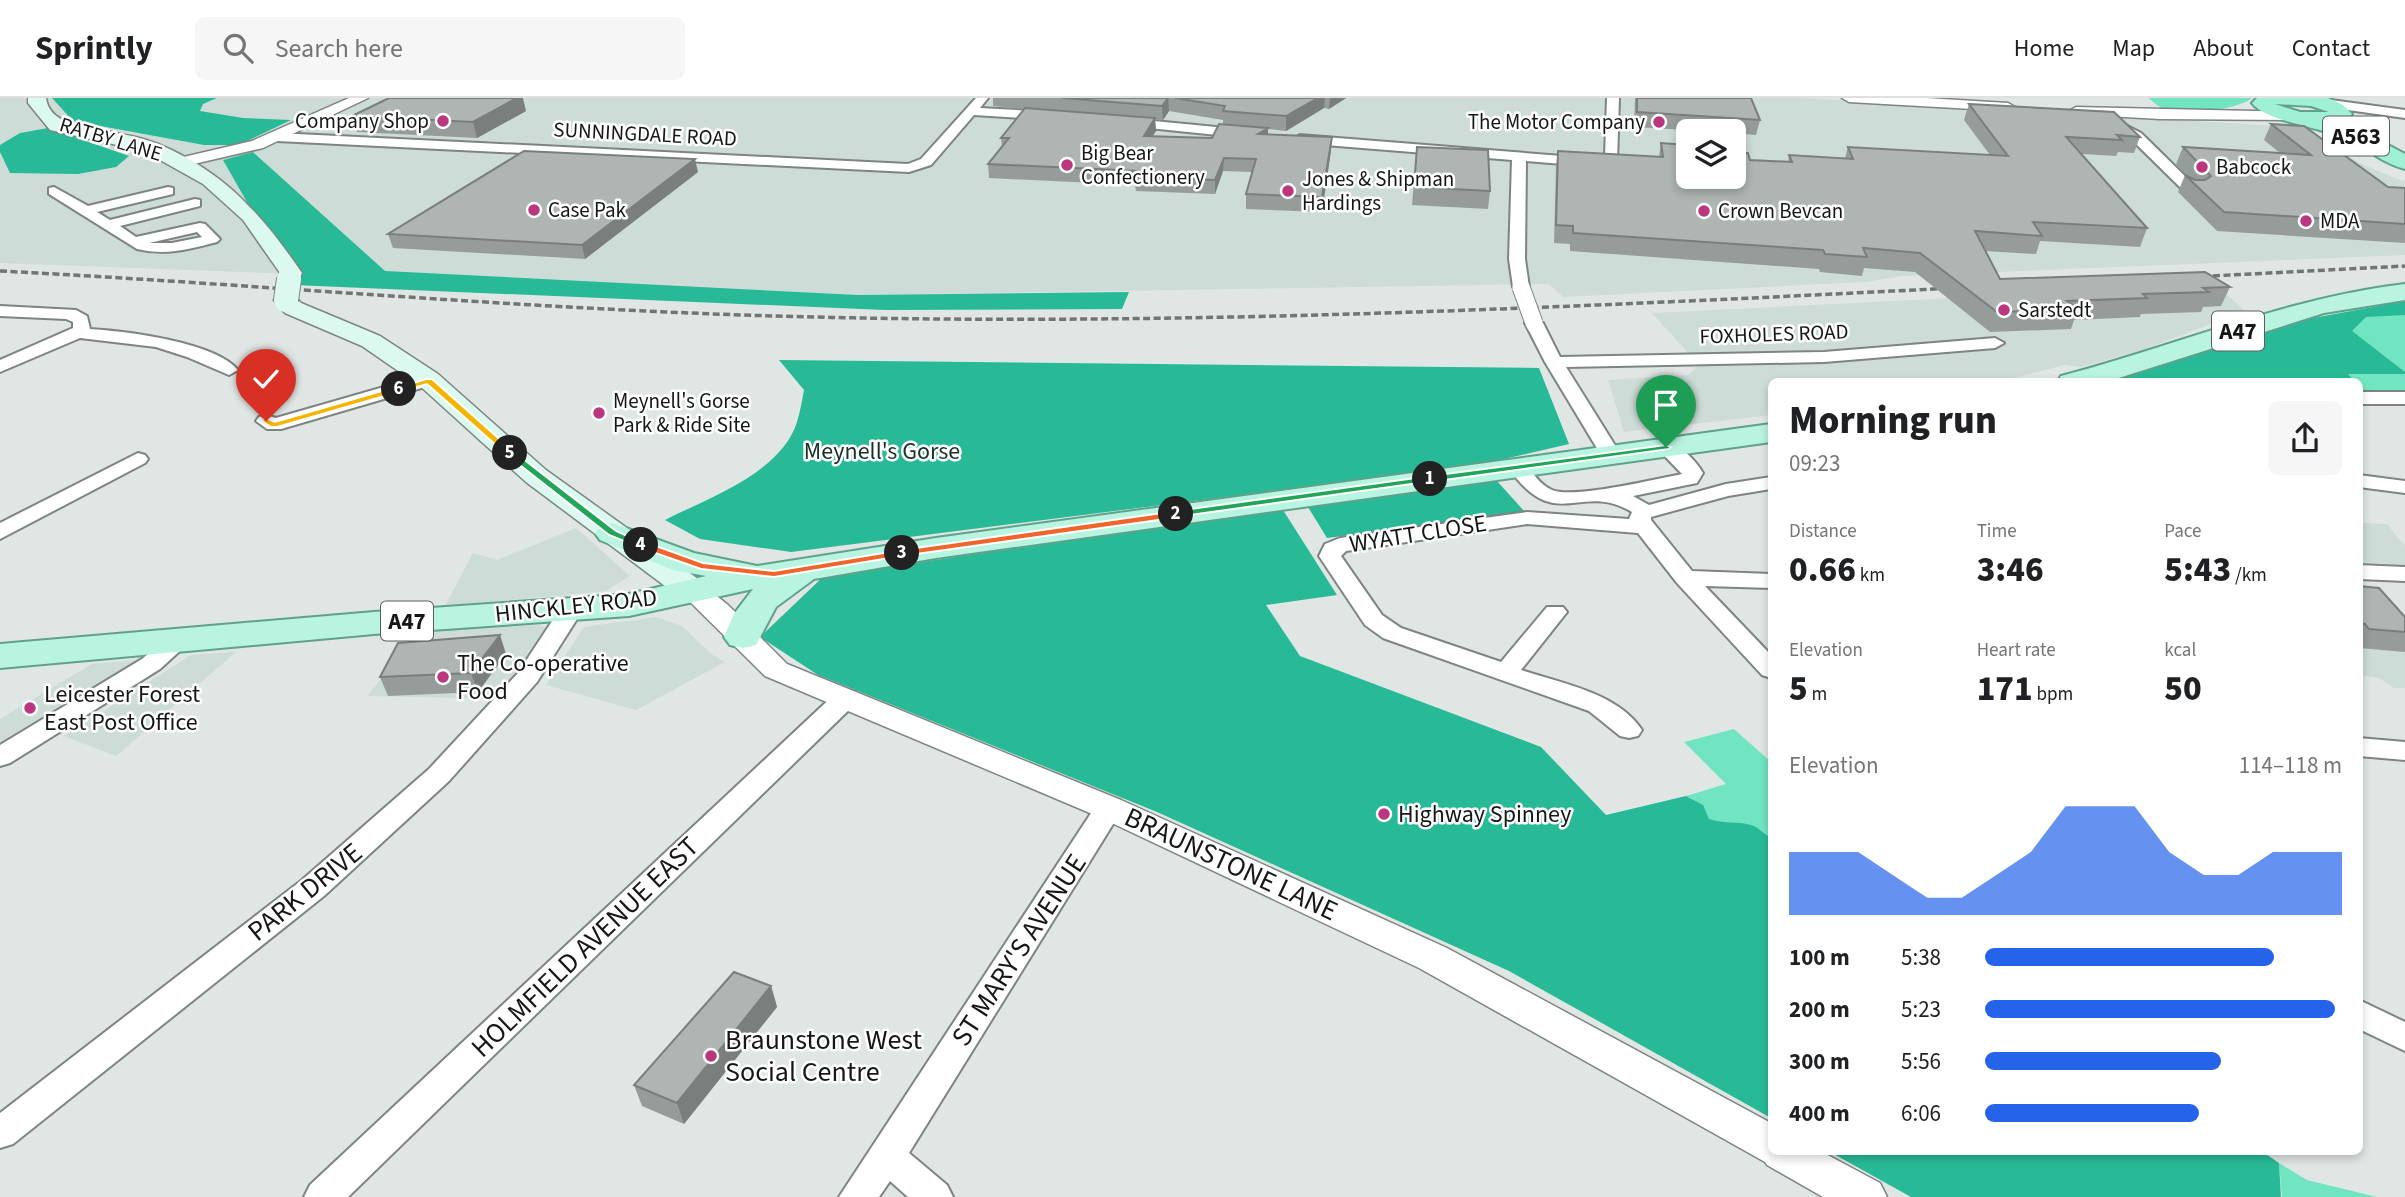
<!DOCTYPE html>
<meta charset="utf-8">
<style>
:root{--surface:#fff;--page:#f6f6f6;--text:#202124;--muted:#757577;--line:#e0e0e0;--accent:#2563eb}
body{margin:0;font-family:"Source Sans 3",sans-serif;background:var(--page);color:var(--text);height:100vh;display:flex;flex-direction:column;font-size:26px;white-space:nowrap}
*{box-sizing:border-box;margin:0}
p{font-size:23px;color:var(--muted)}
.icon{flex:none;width:38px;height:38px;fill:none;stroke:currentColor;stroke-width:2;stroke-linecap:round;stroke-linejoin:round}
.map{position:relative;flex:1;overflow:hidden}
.drawer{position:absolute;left:1768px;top:280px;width:595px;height:777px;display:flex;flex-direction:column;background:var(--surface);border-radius:10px;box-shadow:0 4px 10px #0003}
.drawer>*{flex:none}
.controls{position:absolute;left:1676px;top:21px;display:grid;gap:14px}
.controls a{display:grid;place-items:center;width:70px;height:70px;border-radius:10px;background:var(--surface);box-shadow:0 4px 10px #0003;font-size:35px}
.pin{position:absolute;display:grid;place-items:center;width:60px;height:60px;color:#fff;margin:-72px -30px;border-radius:50% 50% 50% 0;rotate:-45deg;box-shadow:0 0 7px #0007}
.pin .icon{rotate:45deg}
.km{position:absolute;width:35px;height:35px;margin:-18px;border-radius:50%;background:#222;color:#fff;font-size:19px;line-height:35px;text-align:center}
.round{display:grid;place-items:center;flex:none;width:74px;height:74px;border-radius:10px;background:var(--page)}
.head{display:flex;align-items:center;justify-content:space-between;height:119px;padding:0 21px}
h1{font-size:38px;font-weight:800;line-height:52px}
.metrics{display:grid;grid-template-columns:repeat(3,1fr);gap:10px;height:119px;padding:7px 21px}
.metrics div{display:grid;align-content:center}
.metrics b{font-size:35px;font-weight:800}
.metrics small{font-size:19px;font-weight:400}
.metrics p{font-size:19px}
.chart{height:196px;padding:14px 21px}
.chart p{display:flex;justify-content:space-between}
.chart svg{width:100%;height:126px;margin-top:7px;fill:var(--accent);opacity:.7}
ul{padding:0 21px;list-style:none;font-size:23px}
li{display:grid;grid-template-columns:112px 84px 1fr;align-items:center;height:52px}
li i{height:18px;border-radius:9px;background:var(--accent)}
header{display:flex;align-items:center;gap:42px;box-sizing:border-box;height:98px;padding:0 35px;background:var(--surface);border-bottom:2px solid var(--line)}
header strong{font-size:33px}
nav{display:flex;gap:38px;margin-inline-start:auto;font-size:24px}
.search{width:490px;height:63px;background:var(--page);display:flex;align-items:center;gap:18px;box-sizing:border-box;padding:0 24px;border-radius:10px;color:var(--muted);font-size:26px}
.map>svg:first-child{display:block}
.built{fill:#cddcd6;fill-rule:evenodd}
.green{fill:#71e5c2}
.forest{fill:#28ba96}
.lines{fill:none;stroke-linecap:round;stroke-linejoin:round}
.minor-casing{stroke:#7e8482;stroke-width:4}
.tertiary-casing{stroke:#7e8482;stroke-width:3}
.secondary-casing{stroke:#7e8482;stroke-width:3}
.primary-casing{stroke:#60a18c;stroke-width:4}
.trunk-casing{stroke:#60a18c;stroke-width:4}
.minor{fill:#fff;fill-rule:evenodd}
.tertiary{fill:#fff;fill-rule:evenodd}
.secondary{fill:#dcf9f0;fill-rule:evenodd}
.primary{fill:#b8f4e0;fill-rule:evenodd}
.trunk{fill:#a0f0d6;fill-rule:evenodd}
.rail{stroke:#717574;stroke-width:3.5;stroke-dasharray:7 3.5;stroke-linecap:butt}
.minor-bridge-casing{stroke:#7e8482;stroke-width:19;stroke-linecap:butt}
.secondary-bridge-casing{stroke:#7e8482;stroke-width:26;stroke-linecap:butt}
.minor-bridge{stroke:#fff;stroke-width:17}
.secondary-bridge{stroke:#dcf9f0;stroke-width:24}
.wall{fill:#969c99;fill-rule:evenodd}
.shaded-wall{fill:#7a7f7d}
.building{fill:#afb5b2;stroke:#7a7f7d;stroke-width:2}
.split-1{fill:#22a559;stroke:#fff;stroke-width:2}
.split-2{fill:#22a559;stroke:#fff;stroke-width:2}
.split-3{fill:#f0652b;stroke:#fff;stroke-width:2}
.split-4{fill:#f0652b;stroke:#fff;stroke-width:2}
.split-5{fill:#22a559;stroke:#fff;stroke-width:2}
.split-6{fill:#f5b400;stroke:#fff;stroke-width:2}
.split-7{fill:#f5b400;stroke:#fff;stroke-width:2}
.poi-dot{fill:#ba377f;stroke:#fff;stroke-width:2.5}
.labels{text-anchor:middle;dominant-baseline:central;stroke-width:5;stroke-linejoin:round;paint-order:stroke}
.far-poi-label{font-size:21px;fill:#151716;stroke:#fff;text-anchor:start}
.far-street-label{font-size:21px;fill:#151716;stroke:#fff}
.shield{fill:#fff;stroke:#5b5d5c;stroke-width:2}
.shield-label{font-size:23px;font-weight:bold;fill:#151716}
.park-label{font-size:24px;fill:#193028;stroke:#fff}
.street-label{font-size:24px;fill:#151716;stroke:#fff}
.poi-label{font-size:24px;fill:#151716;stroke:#fff;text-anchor:start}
.near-street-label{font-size:28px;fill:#151716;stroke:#fff}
.near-poi-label{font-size:28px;fill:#151716;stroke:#fff;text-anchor:start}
</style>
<header>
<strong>Sprintly</strong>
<div class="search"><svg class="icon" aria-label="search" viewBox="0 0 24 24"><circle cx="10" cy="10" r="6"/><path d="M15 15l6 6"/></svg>Search here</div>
<nav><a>Home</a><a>Map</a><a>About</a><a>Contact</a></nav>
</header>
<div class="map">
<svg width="2405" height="1099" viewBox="0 0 2405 1099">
<rect width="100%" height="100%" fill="#e0e6e4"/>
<g class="built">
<path d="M0 0H1803L2296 29 2364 67 2405 84V157L1902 178 1866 184 1563 199 1549 186 858 197 0 165ZM1689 33H1734V79H1689Z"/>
<polygon points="2216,187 2245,213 2142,252 2081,269 2064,267 2003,283 1771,284 1771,317 1624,334 1608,282 1688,277 1699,267 1652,215"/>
<polygon points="2359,425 2387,426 2405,448 2405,467 2359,464"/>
<polygon points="576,430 630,478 606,493 445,508 473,455 497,462"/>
<polygon points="2359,492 2405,546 2405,590 2394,590 2379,580 2359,577"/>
<polygon points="656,519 682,528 711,556 725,564 636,612 546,587 584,529"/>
<polygon points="539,527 548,531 515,583 500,601 367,598 422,531"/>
<polygon points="236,554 116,658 64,638 191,557"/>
<polygon points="150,561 0,654 0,621 92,566"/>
</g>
<g class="green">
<path d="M2148 0H2252C2238 12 2180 18 2162 10 2157 8 2153 3 2148 0Z"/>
<polygon points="2405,204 2405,295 2359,295 2359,284 2111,284"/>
<path d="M1734 631 1771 664V739C1764 736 1759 730 1752 728 1738 723 1723 730 1709 721 1698 713 1703 704 1686 698L1726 686 1684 644Z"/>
<polygon points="2279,1065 2307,1082 2377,1099 2282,1099"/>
</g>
<g class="forest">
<polygon points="52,0 217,0 203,6 200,13 243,20 291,22 239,47 204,47 73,23"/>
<polygon points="48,30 129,58 116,69 78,76 10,75 0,54 0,47 20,35"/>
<polygon points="253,54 385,173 858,197 1129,194 1122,211 885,212 294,187 223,62"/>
<polygon points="2405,203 2405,217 2366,219 2352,233 2405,274 2405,276 2348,276 2355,284 2110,284 2297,223"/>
<path d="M779 262 1539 270 1569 346 1478 367 791 454 700 441 665 422C708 400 781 375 797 324 800 314 802 303 804 292Z"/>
<polygon points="1496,382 1525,414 1327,440 1308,409"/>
<path d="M1283 412 1337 497 1266 507 1300 558 1541 649 1606 717 1686 698 1703 707 1709 721C1724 726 1736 723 1751 727 1759 729 1763 736 1771 739V1020L1509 873 1157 714 818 577 760 539 824 478Z"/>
<polygon points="1830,1054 2263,1054 2279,1065 2281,1099 1911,1099"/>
</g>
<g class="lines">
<defs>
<g id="minor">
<polygon points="976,0 988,0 980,10 1052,14 1058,18 1052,22 974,17 931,67 909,74 277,43 271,39 277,35 908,66 921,61"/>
<polygon points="1607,0 1619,0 1617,64 1587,68 1526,63 1525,161 1529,189 1521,194 1513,189 1509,161 1512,62 1300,45 1294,41 1300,37 1587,60 1605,58"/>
<polygon points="2316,0 2405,12 2405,20 2312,7 2312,1"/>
<polygon points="1123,20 1247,32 1253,36 1247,40 1119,27 1119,21"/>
<polygon points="2112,20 2141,35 2198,91 2198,97 2188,97 2131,41 2108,27 2106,24"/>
<path d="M54 89 88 108 168 89 173 90V96L97 114 110 122 195 101 200 102V108L120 128 136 139 200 125 205 126 220 141 217 144C190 151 166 158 137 151L49 96V90ZM197 134 202 139 172 145H149Z"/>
<path d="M0 208 76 212 87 218 90 231C125 233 215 244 238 272L229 277 187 259 156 249 80 240 0 274V262L73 230V224L66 221 0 218Z"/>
<polygon points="1534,220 1543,225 1560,259 1824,254 1995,240 2004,245 1995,250 1824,264 1566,269 1621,357 1618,361 1604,361 1601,357 1545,264 1525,225"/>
<polygon points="429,276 435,278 438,282 435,286 281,331 267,331 256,323 259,319 266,317 276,320"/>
<rect x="2359" y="294" width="46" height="12"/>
<path d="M1666 343C1680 346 1696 363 1703 375L1697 385 1633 398 1649 407 1726 386 1771 379V391L1728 398 1651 419V422L1692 473 1771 476V490L1705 488 1771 557V580L1762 577 1677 485 1638 435 1527 426 1346 453 1341 458 1382 517 1401 530 1501 564 1547 509H1563L1567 514 1521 572C1561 585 1618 595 1642 632L1638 638 1629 640 1620 638 1589 613 1383 540 1365 527 1319 458 1325 446 1340 440 1527 414 1629 421 1632 414C1579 382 1556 438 1508 369L1511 365H1525C1533 375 1540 387 1552 392 1573 401 1656 381 1682 376L1656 349 1659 345Z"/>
<polygon points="138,355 145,357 148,361 145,365 0,441 0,425"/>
<polygon points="2359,377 2405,383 2405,395 2359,389"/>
<polygon points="2359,467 2405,469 2405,483 2359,481"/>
<polygon points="570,506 578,508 582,513 537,584 449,683 324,798 13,1046 0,1050 0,1015 302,782 429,671 518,575 562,508"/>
<polygon points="181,534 190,536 193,541 160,571 10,665 0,668 0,647 142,561 172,536"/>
<polygon points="846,592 855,594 859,600 855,606 348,1099 304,1099 310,1087 837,594"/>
<polygon points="2359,640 2405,644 2405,662 2359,658"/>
<polygon points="1109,700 1119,703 1123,710 909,1055 947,1087 953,1099 908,1099 890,1083 879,1099 839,1099 1099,703"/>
<polygon points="2359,902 2405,924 2405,953 2359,931"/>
</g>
<g id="tertiary">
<polygon points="349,0 368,0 263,50 181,69 173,64 175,61 252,43"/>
<polygon points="1842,0 1926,0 2008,5 2015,9 2008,13 1849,4"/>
<polygon points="2076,9 2295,14 2302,18 2295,22 2160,21 2071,16 2069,13"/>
<polygon points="693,485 703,487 728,507 787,566 1121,702 1447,850 1771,1025 1771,1054 1822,1054 1880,1085 1887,1099 1823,1099 1767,1067 1765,1064 1419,870 1097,718 765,578 679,493 683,487"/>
</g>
<g id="secondary">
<path d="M28 0H46C49 22 72 26 90 30 112 35 137 37 158 46 225 74 262 117 302 175L297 186H281L278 181 280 175 243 122 203 86 144 53 50 32 28 5Z"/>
<polygon points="286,195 294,197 301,205 380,238 438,276 546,372 705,486 710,493 705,500 693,503 681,500 526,384 420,288 362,248 285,215 274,202 278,197"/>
</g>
<g id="primary">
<path d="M2405 186V202L2324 215 2106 284H2057L2061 278C2176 248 2286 200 2405 186Z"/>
<polygon points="1771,326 1771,344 936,460 814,481 776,509 756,547 743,550 730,547 724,539 734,516 753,491 629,518 374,536 0,570 0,546 374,514 629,496 706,478 673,472 600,442 595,435 600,428 612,425 694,455 757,468 936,440"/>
</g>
<path id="trunk" d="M2328 0 2343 7 2352 16 2349 20 2337 24 2360 32 2405 56V71C2384 66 2366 50 2347 41 2322 29 2266 24 2252 5L2257 0ZM2275 6 2311 8 2329 14H2300Z"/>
</defs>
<use href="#minor" class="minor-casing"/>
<use href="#tertiary" class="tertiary-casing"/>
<use href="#secondary" class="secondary-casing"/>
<use href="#primary" class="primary-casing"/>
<use href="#trunk" class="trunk-casing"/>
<use href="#minor" class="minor"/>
<use href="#tertiary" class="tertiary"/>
<use href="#secondary" class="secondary"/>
<use href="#primary" class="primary"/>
<use href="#trunk" class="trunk"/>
<g class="rail">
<path d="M0 173C271 187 543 213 814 219 1194 228 1575 209 1954 190"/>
<polyline points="2192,179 2405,168"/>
</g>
<defs>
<polyline id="minor-bridge" points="1521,189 1534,225"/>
<polyline id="secondary-bridge" points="286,202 289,181"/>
</defs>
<use href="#minor-bridge" class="minor-bridge-casing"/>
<use href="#secondary-bridge" class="secondary-bridge-casing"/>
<use href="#minor-bridge" class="minor-bridge"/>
<use href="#secondary-bridge" class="secondary-bridge"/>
</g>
<g class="wall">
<path d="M993 0H1346L1329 11 1324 10 1286 33 1268 31V36L1332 39 1331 52 1322 114 1246 111V96L1252 74 1223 73 1215 96 1136 93 1135 87 989 80 988 66 1002 48 1001 40 1024 11 993 8ZM1169 13 1223 22V26L1212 40 1153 38 1156 33 1155 22H1163Z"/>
<polygon points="1635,0 1751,0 1760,22 1756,37 1734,35 1734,33 1704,33 1634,29"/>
<polygon points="1969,6 2140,39 2134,55 2118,54 2116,58 2082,56 2147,130 2140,149 2040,143 2036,156 1985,153 2000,181 2230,189 2221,208 2203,209 2201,214 2141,216 2140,219 2074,222 2071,231 1990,234 1915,174 1864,170 1862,178 1820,174 1819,171 1570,153 1570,146 1554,145 1556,69 1558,53 1659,59 1661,45 1689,79 1750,62 1788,64 1789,57 1845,60 1848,49 1990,57 1964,22"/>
<polygon points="526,13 477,40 357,34 352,18"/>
<polygon points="2271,26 2388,89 2405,90 2405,145 2217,133 2178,94 2185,77 2187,78 2176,66 2183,49 2280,55 2264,42"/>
<polygon points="1417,49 1490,93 1488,111 1412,107"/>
<polygon points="698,74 585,161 393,150 388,136"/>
<polygon points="2359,488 2405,519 2405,554 2359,550"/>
<polygon points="506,556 478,594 388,598 380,579"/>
<polygon points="771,888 777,909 684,1026 642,1008 634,987"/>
</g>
<g class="shaded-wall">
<polygon points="517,0 523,0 526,13 477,40 473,24"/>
<polygon points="1168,0 1169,13 1163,22 1162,8"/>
<polygon points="1318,0 1325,0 1324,10 1286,33 1286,18"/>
<polygon points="1330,0 1346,0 1329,11"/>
<polygon points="1155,20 1156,33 1144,51 1144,38"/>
<polygon points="1268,30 1268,43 1258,36"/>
<polygon points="1332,39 1331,52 1322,114 1322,99"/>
<polygon points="1224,60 1223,73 1215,96 1215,82"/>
<polygon points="695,61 698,74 585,161 582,147"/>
<polygon points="500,537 506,556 478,594 471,575"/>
<polygon points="771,888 777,909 684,1026 677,1005"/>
</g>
<g class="building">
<polygon points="389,0 517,0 473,24 352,18"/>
<polygon points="1062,0 1168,0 1162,8"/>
<polygon points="1175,0 1318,0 1286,18 1223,13 1225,8"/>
<polygon points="1637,0 1751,0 1760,22 1637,14"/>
<polygon points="1969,6 2114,14 2140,39 2117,37 2122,42 2066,39 2147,130 2033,124 2042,138 1975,133 2000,181 2205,174 2230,189 2203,190 2209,194 2143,196 2147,200 2067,203 2078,211 1997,214 1920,155 1863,150 1867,159 1825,156 1823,152 1573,135 1573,128 1556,127 1558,53 1663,59 1661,45 1689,47 1689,79 1734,79 1734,55 1748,55 1750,62 1792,64 1789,57 1853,61 1848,49 2008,58"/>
<polygon points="1025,10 1155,20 1144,38 1212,40 1219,26 1268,30 1258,36 1332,39 1322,99 1246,96 1256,61 1224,60 1215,82 1135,79 1138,73 988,66 1009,40 1001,40"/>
<polygon points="2271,26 2304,28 2388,89 2405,90 2405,126 2224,114 2185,77 2195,82 2205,82 2211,78 2183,49 2311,57"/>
<polygon points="1417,49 1488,52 1490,93 1414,89"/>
<polygon points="524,53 695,61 582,147 388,136"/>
<polygon points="2359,488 2379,490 2405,519 2405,534 2369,531 2365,526 2359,525"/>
<polygon points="500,537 471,575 380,579 398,545"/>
<polygon points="734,874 771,888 677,1005 634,987"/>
</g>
<polygon class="split-1" points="1666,347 1671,349 1669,351 1430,384 1425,381 1430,378"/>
<polygon class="split-2" points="1430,378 1435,381 1433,383 1176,419 1171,416 1176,413"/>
<polygon class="split-3" points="1176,413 1181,416 1180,419 902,458 897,455 902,452"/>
<polygon class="split-4" points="638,444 645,444 703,465 774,473 902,452 907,455 902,458 774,479 701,471 638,449"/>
<polygon class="split-5" points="507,353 513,353 616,433 647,447 641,450 609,437 507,357"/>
<polygon class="split-6" points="426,281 432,281 513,353 513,357 507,357 427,286 399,294 394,291"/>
<polygon class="split-7" points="399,288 402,293 277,329 271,329 262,323 266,320 275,324"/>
<g class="poi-dot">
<circle cx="443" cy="23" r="7"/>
<circle cx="1659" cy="24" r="7"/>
<circle cx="1067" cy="67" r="7"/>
<circle cx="2202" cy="69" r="7"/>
<circle cx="1288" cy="93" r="7"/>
<circle cx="534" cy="112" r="7"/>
<circle cx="1704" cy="113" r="7"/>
<circle cx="2306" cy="123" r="7"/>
<circle cx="2004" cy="212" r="7"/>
<circle cx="599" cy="315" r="7"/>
<circle cx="443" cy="579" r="7"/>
<circle cx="30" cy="610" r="7"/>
<circle cx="1384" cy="716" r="7"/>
<circle cx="711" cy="958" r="7"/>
</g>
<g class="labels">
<g class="far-poi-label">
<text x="429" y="23" text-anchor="end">Company Shop</text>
<text x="1645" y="24" text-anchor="end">The Motor Company</text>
<text x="1081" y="55">Big Bear<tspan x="1081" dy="24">Confectionery</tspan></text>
<text x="2216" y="69">Babcock</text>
<text x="1302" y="81">Jones &amp; Shipman<tspan x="1302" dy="24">Hardings</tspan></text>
<text x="548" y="112">Case Pak</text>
<text x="1718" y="113">Crown Bevcan</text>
<text x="2320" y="123">MDA</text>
<text x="2018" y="212">Sarstedt</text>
<text x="613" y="303">Meynell's Gorse<tspan x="613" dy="24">Park &amp; Ride Site</tspan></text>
</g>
<g class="far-street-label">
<text transform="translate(645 36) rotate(3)">SUNNINGDALE ROAD</text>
<text transform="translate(111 41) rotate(17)">RATBY LANE</text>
<text transform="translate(1774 236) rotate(-2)">FOXHOLES ROAD</text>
</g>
<g class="shield">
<rect x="2323" y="18.5" width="66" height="39" rx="5"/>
<rect x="2212" y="213.5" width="52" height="39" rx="5"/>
<rect x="381" y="503.5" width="52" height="39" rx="5"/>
</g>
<g class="shield-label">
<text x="2356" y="38">A563</text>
<text x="2238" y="233">A47</text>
<text x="407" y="523">A47</text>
</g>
<g class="park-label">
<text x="882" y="353">Meynell's Gorse</text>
</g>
<g class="street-label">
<text transform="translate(1418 436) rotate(-9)">WYATT CLOSE</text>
<text transform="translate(576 508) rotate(-6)">HINCKLEY ROAD</text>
</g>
<g class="poi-label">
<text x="457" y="565">The Co-operative<tspan x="457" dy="28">Food</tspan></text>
<text x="44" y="596">Leicester Forest<tspan x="44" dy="28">East Post Office</tspan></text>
<text x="1398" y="716">Highway Spinney</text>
</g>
<g class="near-street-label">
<text transform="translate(1231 766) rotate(25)">BRAUNSTONE LANE</text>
<text transform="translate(305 794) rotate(-39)">PARK DRIVE</text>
<text transform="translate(585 849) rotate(-44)">HOLMFIELD AVENUE EAST</text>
<text transform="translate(1019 852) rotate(-57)">ST MARY'S AVENUE</text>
</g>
<g class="near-poi-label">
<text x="725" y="942">Braunstone West<tspan x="725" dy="32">Social Centre</tspan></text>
</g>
</g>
</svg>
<div class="controls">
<a><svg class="icon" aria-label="layers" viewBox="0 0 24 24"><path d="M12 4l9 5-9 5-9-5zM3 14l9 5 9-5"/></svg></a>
</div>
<div class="pin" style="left:1666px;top:349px;background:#1e9e55"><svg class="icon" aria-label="arrive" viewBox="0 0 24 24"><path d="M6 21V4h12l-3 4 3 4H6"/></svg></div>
<div class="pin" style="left:266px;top:323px;background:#d93025"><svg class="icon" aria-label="check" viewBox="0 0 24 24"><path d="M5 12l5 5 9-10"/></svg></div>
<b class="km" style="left:1430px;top:381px">1</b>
<b class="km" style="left:1176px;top:416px">2</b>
<b class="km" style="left:902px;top:455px">3</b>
<b class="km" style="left:641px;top:447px">4</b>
<b class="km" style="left:510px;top:355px">5</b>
<b class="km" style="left:399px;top:291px">6</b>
<section class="drawer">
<div class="head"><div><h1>Morning run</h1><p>09:23</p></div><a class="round"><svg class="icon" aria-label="share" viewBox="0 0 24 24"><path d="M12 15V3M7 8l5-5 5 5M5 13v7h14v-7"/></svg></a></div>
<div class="metrics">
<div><p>Distance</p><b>0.66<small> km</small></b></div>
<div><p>Time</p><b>3:46</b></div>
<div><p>Pace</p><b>5:43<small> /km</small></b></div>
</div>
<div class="metrics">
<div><p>Elevation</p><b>5<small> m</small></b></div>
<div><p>Heart rate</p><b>171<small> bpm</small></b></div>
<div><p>kcal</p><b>50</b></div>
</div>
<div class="chart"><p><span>Elevation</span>114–118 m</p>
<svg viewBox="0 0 160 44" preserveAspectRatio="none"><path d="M0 44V22L10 22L20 22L30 30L40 38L50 38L60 30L70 22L80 6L90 6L100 6L110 22L120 30L130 30L140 22L150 22L160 22V44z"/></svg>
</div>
<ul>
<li><b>100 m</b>5:38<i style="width:81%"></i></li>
<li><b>200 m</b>5:23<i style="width:98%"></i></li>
<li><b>300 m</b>5:56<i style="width:66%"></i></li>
<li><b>400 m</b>6:06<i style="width:60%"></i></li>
</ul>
</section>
</div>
